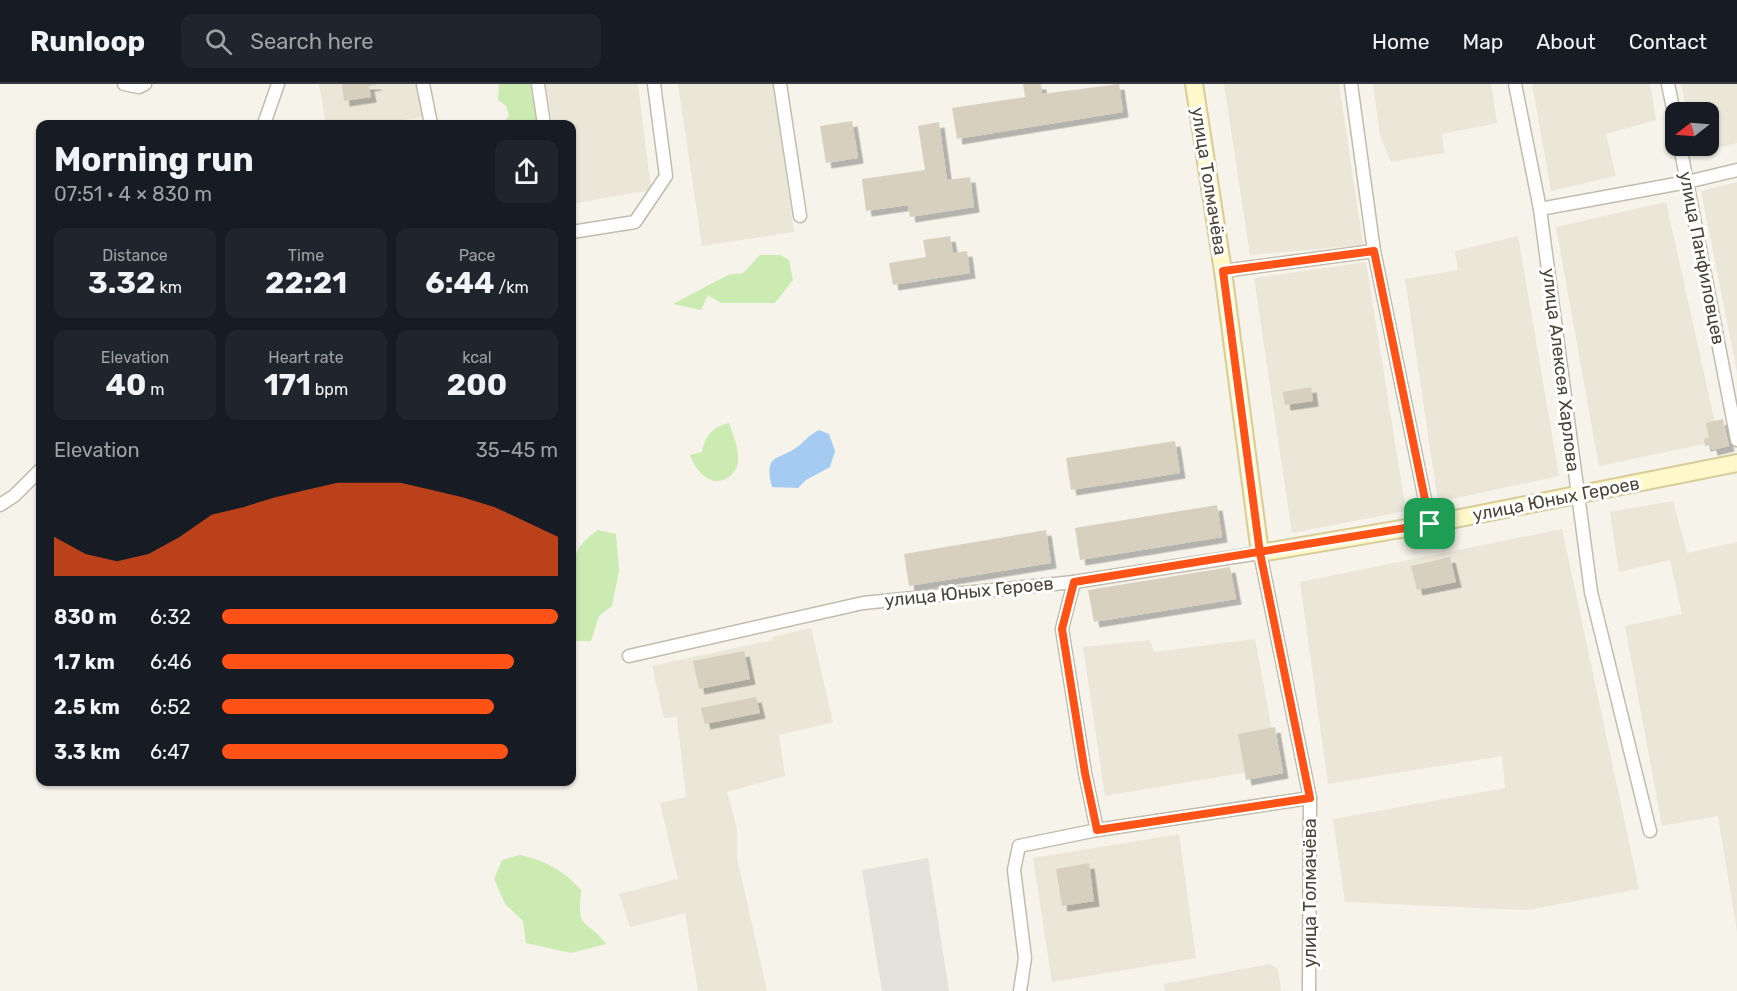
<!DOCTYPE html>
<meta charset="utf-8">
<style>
:root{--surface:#171b24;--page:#20242c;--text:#f1f3f6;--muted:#9ea1a6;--line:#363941;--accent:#ff5217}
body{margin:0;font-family:Rubik,sans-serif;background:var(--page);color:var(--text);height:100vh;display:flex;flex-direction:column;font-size:22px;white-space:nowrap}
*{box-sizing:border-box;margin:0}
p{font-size:20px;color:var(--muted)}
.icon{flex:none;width:33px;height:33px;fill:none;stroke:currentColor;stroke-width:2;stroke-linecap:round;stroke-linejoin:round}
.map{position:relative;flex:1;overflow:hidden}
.side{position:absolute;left:36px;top:36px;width:540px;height:666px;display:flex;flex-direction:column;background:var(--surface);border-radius:12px;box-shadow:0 2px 4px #0004}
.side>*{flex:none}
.needle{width:39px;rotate:253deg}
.buttons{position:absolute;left:1665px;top:18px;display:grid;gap:12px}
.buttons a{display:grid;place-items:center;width:54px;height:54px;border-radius:12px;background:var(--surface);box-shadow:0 2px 4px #0004;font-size:30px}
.pin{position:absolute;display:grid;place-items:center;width:51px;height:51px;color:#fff;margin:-26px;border-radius:12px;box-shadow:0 3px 9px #0006}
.round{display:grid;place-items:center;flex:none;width:63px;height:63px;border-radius:12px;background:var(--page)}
.head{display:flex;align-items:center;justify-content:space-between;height:102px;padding:0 18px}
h1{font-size:33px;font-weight:700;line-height:45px}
.stats{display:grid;grid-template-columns:repeat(3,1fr);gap:9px;height:102px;padding:6px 18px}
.stats div{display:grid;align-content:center;border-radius:12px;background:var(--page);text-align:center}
.stats b{font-size:30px;font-weight:700}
.stats small{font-size:16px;font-weight:400}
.stats p{font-size:16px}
.chart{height:168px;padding:12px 18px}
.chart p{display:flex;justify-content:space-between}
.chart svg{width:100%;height:108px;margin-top:6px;fill:var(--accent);opacity:.7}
ul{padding:0 18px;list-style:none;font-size:20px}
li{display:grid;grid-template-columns:96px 72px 1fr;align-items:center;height:45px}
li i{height:15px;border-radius:8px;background:var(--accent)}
header{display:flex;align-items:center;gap:36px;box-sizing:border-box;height:84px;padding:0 30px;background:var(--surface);border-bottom:2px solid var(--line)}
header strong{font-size:28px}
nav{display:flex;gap:33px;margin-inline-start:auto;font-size:21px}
.search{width:420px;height:54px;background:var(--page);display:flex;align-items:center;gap:15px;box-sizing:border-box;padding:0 21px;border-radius:12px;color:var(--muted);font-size:22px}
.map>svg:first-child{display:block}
.residential{fill:#eae6d8}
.industrial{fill:#e5e2db}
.green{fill:#cbebb2}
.water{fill:#a5cbf3}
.building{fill:#d8d0bf;filter:url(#shadow)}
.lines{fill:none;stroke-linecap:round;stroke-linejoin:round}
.street-casing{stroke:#c1bcac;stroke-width:15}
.secondary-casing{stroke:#d7cc99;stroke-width:20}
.street{stroke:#fff;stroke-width:12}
.secondary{stroke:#fff8ca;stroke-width:16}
.route-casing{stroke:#fff;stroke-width:12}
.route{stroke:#ff5217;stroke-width:8}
.labels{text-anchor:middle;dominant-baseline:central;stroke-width:6;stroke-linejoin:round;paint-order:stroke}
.street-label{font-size:18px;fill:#4a4538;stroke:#fff}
</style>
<header>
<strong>Runloop</strong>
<div class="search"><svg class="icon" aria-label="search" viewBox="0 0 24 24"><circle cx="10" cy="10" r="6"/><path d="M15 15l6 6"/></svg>Search here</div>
<nav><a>Home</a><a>Map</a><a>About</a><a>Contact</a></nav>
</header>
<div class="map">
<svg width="1737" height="907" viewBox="0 0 1737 907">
<defs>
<filter id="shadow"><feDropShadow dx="5.5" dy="5.5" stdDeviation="0" flood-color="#0004"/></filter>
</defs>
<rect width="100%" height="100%" fill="#f5f3ea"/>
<g class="residential">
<polygon points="319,0 421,0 428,32 378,40 326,40"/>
<polygon points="546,0 638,0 651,106 572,120 572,40 553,40"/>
<polygon points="678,0 773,0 794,148 702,162"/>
<polygon points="1224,0 1339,0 1363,161 1250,171"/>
<polygon points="1373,0 1491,0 1497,39 1442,50 1444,69 1391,78 1380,51"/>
<polygon points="1532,0 1650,0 1656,36 1606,50 1616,92 1551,107"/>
<polygon points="1681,0 1737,0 1737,59 1695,70 1693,62 1708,62 1708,28 1687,28"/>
<polygon points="1737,98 1737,288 1701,107"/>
<polygon points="1666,118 1719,357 1599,382 1556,143"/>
<polygon points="1518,152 1559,392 1438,418 1405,195 1458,186 1455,167"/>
<polygon points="1366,178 1406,427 1292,449 1254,194"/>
<polygon points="1673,417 1687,469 1737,458 1737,848 1718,732 1662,742 1625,542 1682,530 1670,476 1619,488 1610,428"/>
<polygon points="1562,445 1639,805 1527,826 1345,818 1333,735 1505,704 1502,672 1328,700 1300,498"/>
<polygon points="811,544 833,638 779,651 785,692 727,708 737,745 737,774 767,907 698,907 685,829 630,843 619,810 678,795 660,719 686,713 677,633 664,634 652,582 772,556 772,553"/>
<polygon points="1255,555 1279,683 1105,712 1083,563 1150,556 1154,568"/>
<polygon points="1179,750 1196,874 1052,898 1033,774"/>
<polygon points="1270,880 1278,885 1281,907 1165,907 1164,900"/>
</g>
<polygon class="industrial" points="928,774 949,907 882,907 862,786"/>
<g class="green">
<polygon points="499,0 530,0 538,40 504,40 509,31 506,22 498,16"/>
<polygon points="760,171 780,171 789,176 793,196 775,219 721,219 708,211 701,226 673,220 728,191 743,189"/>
<path d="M729 339C733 350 739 365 738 377 738 383 733 390 729 393 712 405 696 388 690 371L702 368C705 351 713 343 729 339Z"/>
<path d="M598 446 616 450 619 487 612 522 599 532 591 557H572V483C576 464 583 457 598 446Z"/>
<path d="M520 771C545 776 564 787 581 806 577 849 585 832 606 860L571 869 526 859 523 837 505 820 494 795 502 776Z"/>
</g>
<path class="water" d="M819 346 829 350 835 367 830 383 806 396 798 404 772 403C764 370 776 377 796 364 804 358 810 350 819 346Z"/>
<g class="building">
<polygon points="342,0 376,0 376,1 369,2 371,13 344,17"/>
<polygon points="1023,0 1041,0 1042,10 1119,0 1123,28 957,55 952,24 1025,13"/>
<polygon points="852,37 858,74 826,79 820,42"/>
<polygon points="939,38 947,96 970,93 974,123 910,133 908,121 866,127 862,95 925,86 918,42"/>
<polygon points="950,152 953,169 967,167 970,189 893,201 889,179 926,173 923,156"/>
<polygon points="1311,303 1313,317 1285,321 1283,308"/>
<polygon points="1723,335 1729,362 1712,366 1711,361 1705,362 1704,355 1709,354 1706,339"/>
<polygon points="1175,357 1180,389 1071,406 1066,374"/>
<polygon points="1217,421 1222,453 1080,476 1075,444"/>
<polygon points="1046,446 1051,479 909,502 904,470"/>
<polygon points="1450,473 1456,498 1417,506 1411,482"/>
<polygon points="1230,483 1236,515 1094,538 1088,506"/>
<polygon points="744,567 750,595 699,605 693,577"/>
<polygon points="756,613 760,629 705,640 701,624"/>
<polygon points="1275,643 1283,689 1246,696 1238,650"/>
<polygon points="1089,779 1094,817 1062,822 1056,785"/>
</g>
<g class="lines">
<defs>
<g id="street">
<polyline points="124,0 139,3 145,0"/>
<polyline points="423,0 431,40"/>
<polyline points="538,0 544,40"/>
<polyline points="780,0 800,132"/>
<polyline points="1351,0 1374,167 1430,440"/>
<polyline points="1515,0 1540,125 1591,508 1650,747"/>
<polyline points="1668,0 1676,39"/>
<polyline points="264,40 278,0"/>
<polyline points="1680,62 1737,356"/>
<polyline points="1540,125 1687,98 1737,86"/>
<polyline points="572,148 635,138 666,92 654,0"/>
<polyline points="1223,187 1374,167"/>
<polyline points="0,421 14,412 40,386"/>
<polyline points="1074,498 1062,545 1085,689 1097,746"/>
<polyline points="629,572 863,519 1074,498 1260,469 1310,714 1309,907"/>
<polyline points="1020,907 1025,874 1014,786 1019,762 1097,746 1310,714"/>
</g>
<polyline id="secondary" points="1194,0 1223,187 1260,469 1430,440 1737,379"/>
</defs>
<use href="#street" class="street-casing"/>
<use href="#secondary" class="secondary-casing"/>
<use href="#street" class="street"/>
<use href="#secondary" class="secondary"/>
</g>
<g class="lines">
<defs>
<polyline id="route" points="1430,440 1074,498 1062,545 1085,689 1097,746 1310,714 1260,469 1223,187 1374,167 1430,440"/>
</defs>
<use href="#route" class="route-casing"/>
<use href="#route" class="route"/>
</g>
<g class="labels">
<g class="street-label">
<text transform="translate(1209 97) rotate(81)">улица Толмачёва</text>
<text transform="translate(1702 174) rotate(79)">улица Панфиловцев</text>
<text transform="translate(1561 286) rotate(83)">улица Алексея Харлова</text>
<text transform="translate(1556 415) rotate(-11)">улица Юных Героев</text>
<text transform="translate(969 508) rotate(-6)">улица Юных Героев</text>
<text transform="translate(1310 809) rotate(-90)">улица Толмачёва</text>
</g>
</g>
</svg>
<div class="buttons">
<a><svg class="needle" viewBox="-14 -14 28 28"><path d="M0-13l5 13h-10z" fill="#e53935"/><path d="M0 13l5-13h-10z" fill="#9ea1a6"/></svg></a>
</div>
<div class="pin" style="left:1430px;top:440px;background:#1e9e55"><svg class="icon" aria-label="arrive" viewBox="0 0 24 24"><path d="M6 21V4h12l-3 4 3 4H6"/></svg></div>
<section class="side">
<div class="head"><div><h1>Morning run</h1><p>07:51 · 4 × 830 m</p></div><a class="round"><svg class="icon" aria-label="share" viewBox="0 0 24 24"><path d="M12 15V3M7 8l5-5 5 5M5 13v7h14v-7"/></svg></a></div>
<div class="stats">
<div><p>Distance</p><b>3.32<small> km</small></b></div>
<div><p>Time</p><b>22:21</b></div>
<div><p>Pace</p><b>6:44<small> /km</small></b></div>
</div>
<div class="stats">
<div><p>Elevation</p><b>40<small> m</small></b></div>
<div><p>Heart rate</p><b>171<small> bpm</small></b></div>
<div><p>kcal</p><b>200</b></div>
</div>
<div class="chart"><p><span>Elevation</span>35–45 m</p>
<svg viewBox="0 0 160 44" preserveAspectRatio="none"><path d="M0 44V28L10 35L20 38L30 35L40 28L50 19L60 16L70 12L80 9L90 6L100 6L110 6L120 9L130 12L140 16L150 22L160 28V44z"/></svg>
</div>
<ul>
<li><b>830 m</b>6:32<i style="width:100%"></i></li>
<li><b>1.7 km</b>6:46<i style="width:87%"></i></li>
<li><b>2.5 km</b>6:52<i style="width:81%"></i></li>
<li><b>3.3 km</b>6:47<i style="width:85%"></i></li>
</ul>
</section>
</div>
